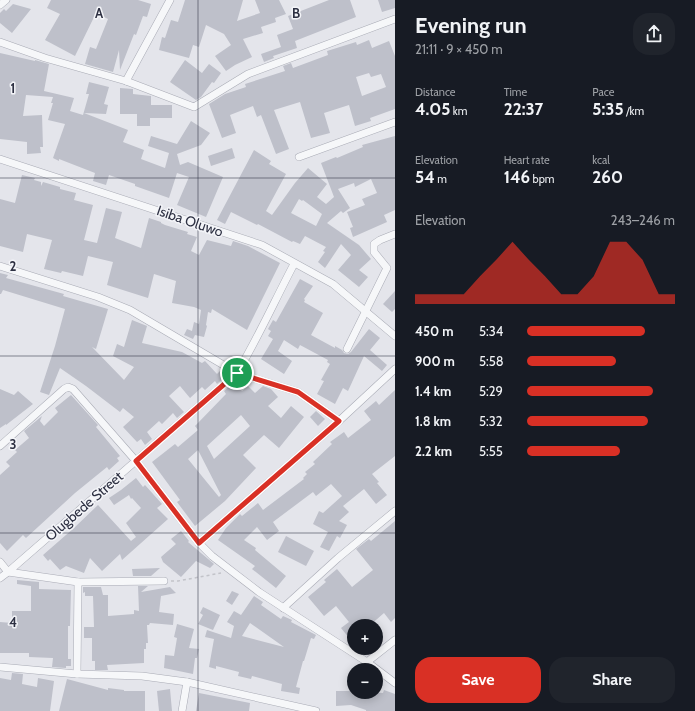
<!DOCTYPE html>
<meta charset="utf-8">
<style>
:root{--surface:#171b24;--page:#20242c;--text:#f1f3f6;--muted:#9ea1a6;--accent:#d93025}
body{margin:0;font-family:Cabin,sans-serif;background:var(--page);color:var(--text);height:100vh;display:flex;flex-direction:column;font-size:15px;white-space:nowrap}
*{box-sizing:border-box;margin:0}
p{font-size:13px;color:var(--muted)}
.icon{flex:none;width:22px;height:22px;fill:none;stroke:currentColor;stroke-width:2;stroke-linecap:round;stroke-linejoin:round}
.map{position:relative;flex:1;overflow:hidden}
.details{display:flex;flex-direction:column;background:var(--surface);width:300px}
.details>*{flex:none}
.buttons{position:absolute;left:347px;top:619px;display:grid;gap:8px}
.buttons a{display:grid;place-items:center;width:36px;height:36px;border-radius:50%;background:var(--surface);box-shadow:0 2px 10px #0003;font-size:20px}
.pin{position:absolute;display:grid;place-items:center;width:34px;height:34px;color:#fff;margin:-17px;border:2px solid #fff;border-radius:50%;box-shadow:0 1px 4px #0007}
.round{display:grid;place-items:center;flex:none;width:42px;height:42px;border-radius:16px;background:var(--page)}
.summary{display:flex;align-items:center;justify-content:space-between;height:68px;padding:0 20px}
h1{font-size:22px;font-weight:700;line-height:30px}
.stats{display:grid;grid-template-columns:repeat(3,1fr);gap:6px;height:68px;padding:4px 20px}
.stats div{display:grid;align-content:center}
.stats b{font-size:17px;font-weight:700}
.stats small{font-size:11px;font-weight:400}
.stats p{font-size:11px}
.chart{height:112px;padding:8px 20px}
.chart p{display:flex;justify-content:space-between}
.chart svg{width:100%;height:72px;margin-top:4px;fill:var(--accent);opacity:.7}
.primary-button{display:flex;gap:8px;margin-top:auto;padding:8px 20px}
.primary-button a{flex:1;height:46px;border-radius:16px;background:var(--accent);color:#fff;font-size:16px;font-weight:700;line-height:46px;text-align:center}
.primary-button a+a{background:var(--page);color:var(--text)}
ul{padding:0 20px;list-style:none;font-size:13px}
li{display:grid;grid-template-columns:64px 48px 1fr;align-items:center;height:30px}
li i{height:10px;border-radius:5px;background:var(--accent)}
main{display:flex;flex:1;min-height:0}
.map>svg:first-child{display:block}
.building{fill:#bec0ca;fill-rule:evenodd}
.lines{fill:none;stroke-linecap:round;stroke-linejoin:round}
.minor-casing{stroke:#a9abb5;stroke-width:8}
.path{stroke:#c2c3c9;stroke-width:1.5;stroke-dasharray:3 3;stroke-linecap:butt}
.minor{stroke:#f6f7f9;stroke-width:7}
.route-casing{stroke:#fff;stroke-width:8}
.route{stroke:#d93025;stroke-width:5}
.grid{fill:none;stroke:#2d3042;stroke-width:1;stroke-opacity:0.55}
.labels{text-anchor:middle;dominant-baseline:central;stroke-width:3;stroke-linejoin:round;paint-order:stroke}
.street-label{font-size:14px;fill:#2d3042;stroke:#f3f4f8}
.grid-label{font-size:13px;text-anchor:middle;font-weight:bold;fill:#2d3042;stroke:#f3f4f8;stroke-width:3;stroke-linejoin:round;paint-order:stroke}
</style>
<main>
<div class="map">
<svg width="395" height="711" viewBox="0 0 395 711">
<rect width="100%" height="100%" fill="#e4e5eb"/>
<g class="building">
<polygon points="51,0 138,0 151,4 147,17 143,16 136,35 134,34 120,70 119,50 113,72 85,64 90,47 96,49 108,19 96,13 75,56 45,40 60,14 47,8"/>
<polygon points="185,0 243,0 237,21 260,13 255,0 279,0 286,14 275,18 276,22 261,27 263,33 243,39 252,57 235,65 226,71 215,56 231,45 224,34 206,25 199,47 193,45 189,58 159,50 162,37 165,38 171,20 178,22"/>
<polygon points="329,0 350,0 356,17 295,41 297,48 273,56 274,58 264,62 261,54 281,47 277,35 293,29 288,16"/>
<polygon points="378,0 395,0 395,8 382,12"/>
<polygon points="13,4 31,9 12,33 0,23 0,13 4,9 6,11"/>
<path d="M369 40 372 48 389 41 395 56V109L370 118 371 121 355 126 349 105 324 113 330 133 311 138 300 102 274 110 289 149 276 154 261 115 257 117 253 106 230 115 236 133 222 138 209 104 225 94 246 87 245 84 285 71 283 66 291 63 293 68 328 55 327 51 356 42 357 45ZM369 73 371 77 381 74 386 87 362 96 356 77Z"/>
<polygon points="0,53 35,61 35,60 49,64 44,91 74,98 70,111 83,115 89,94 86,94 89,82 109,87 104,104 108,105 106,114 84,113 128,130 123,142 144,150 141,159 165,168 169,153 148,146 151,136 177,144 191,121 210,133 201,145 177,154 180,165 188,162 223,177 206,217 177,205 189,177 177,173 169,198 135,186 135,184 109,175 106,185 93,181 95,173 59,159 59,161 53,158 65,124 48,120 53,103 51,103 53,97 26,95 23,116 42,115 43,147 40,147 41,153 27,154 27,142 0,139"/>
<polygon points="185,60 202,73 209,64 221,73 214,83 212,82 201,97 196,100 170,82"/>
<polygon points="120,88 133,89 133,94 151,96 151,105 172,105 172,118 150,118 150,126 137,126 137,114 120,114"/>
<path d="M395 136V210L384 215 387 222 353 237 350 228 353 227 347 212 365 205 362 199 377 193 371 179 355 187 354 183 338 189 350 208 343 213 341 211 327 223 359 245 371 259 359 270 368 277 359 287 338 270 351 255 341 244 325 268 318 262 325 252 323 251 326 247 305 236 300 244 293 241 292 242 258 224 257 225 231 212 225 224 217 220 254 150 271 161 269 164 286 174 266 211 272 215 295 183 308 168 327 184 317 197 326 204 334 197 321 163 336 157 337 158 363 147 362 145ZM299 199 302 201 303 200 322 214 316 226 291 213Z"/>
<polygon points="232,148 235,158 211,166 208,156"/>
<polygon points="22,175 35,178 34,180 41,182 41,186 43,182 60,187 60,189 76,193 74,200 93,205 84,240 97,243 106,208 122,212 115,238 141,248 149,218 161,222 161,223 165,225 188,232 187,234 197,237 191,251 199,255 207,240 231,246 233,241 248,246 280,263 247,330 212,309 211,313 208,312 206,325 207,326 204,337 195,335 193,339 184,335 187,329 192,331 194,322 199,324 201,310 194,307 172,303 176,281 154,274 148,298 107,285 113,262 88,256 83,276 62,271 61,273 44,269 52,240 27,234 23,252 0,246 0,199 15,203"/>
<polygon points="0,273 8,275 6,278 64,294 63,296 108,309 96,349 92,347 124,380 134,367 113,356 117,344 124,347 132,320 147,326 142,343 182,352 202,363 205,361 217,374 221,370 228,374 217,384 215,381 205,390 202,387 190,398 180,386 169,396 184,412 177,418 173,413 162,424 159,421 147,432 152,439 145,445 141,439 137,442 123,427 134,417 123,408 120,412 86,386 60,368 49,395 40,392 55,346 65,309 3,290 1,294 0,294"/>
<polygon points="300,279 313,286 304,299 305,300 304,302 323,313 311,335 335,348 335,346 342,350 344,353 348,354 351,352 369,329 380,338 370,350 387,365 382,371 364,356 348,391 343,388 335,404 317,394 324,381 321,380 330,364 327,362 328,360 300,345 298,349 284,340 278,351 292,361 284,374 261,359 273,339 268,336 271,331 268,329 273,320 276,322"/>
<polygon points="395,291 395,309 392,312 383,304"/>
<path d="M234 382 242 391 248 386 255 393 263 386 271 389 278 397 268 406 281 418 291 406 304 417 279 448 264 435 243 455 256 468 225 501 195 526 177 502 180 500 152 462 175 444 178 447 198 430 195 426 226 394 224 391ZM241 415 250 426 214 459 207 446ZM198 450 221 495 219 497 188 459Z"/>
<polygon points="0,389 14,395 18,391 33,404 6,425 6,424 0,428"/>
<polygon points="395,390 395,456 372,474 379,482 377,483 387,495 376,504 364,489 343,506 349,512 339,521 347,525 340,538 337,536 329,551 320,547 328,532 313,524 319,511 323,513 342,496 331,484 316,496 313,492 273,522 279,531 267,540 257,527 244,540 256,548 255,550 286,576 276,588 252,569 255,566 218,540 226,528 240,514 242,516 258,503 263,510 304,479 303,478 307,474 305,472 315,464 313,462 332,444 330,442 344,432 348,438 371,420 364,411 376,401 379,405"/>
<polygon points="71,395 98,425 96,427 120,456 117,458 119,461 109,470 107,467 75,493 26,538 23,535 7,551 0,543 0,475 10,466 6,462 17,452 15,450 29,438 24,431 42,416 40,421 44,426 58,412 55,408"/>
<polygon points="316,411 325,419 318,426 310,417"/>
<polygon points="136,478 143,487 145,485 162,504 157,508 168,519 122,560 120,554 102,571 90,558 84,573 66,566 60,570 50,559 48,561 43,555 74,528 98,505 131,541 136,537 126,523 141,508 132,498 131,499 129,495 114,505 109,498 121,490"/>
<polygon points="395,521 395,618 391,622 384,613 369,626 354,626 354,644 341,628 349,622 336,606 324,616 308,597 326,582 324,580 337,569 352,587 373,570 356,549 369,539 371,541"/>
<polygon points="181,531 189,541 188,542 214,564 210,568 196,561 181,577 163,562 161,557 176,544 171,539"/>
<polygon points="286,536 314,551 306,566 278,552"/>
<polygon points="160,568 151,576 133,576 132,569"/>
<polygon points="17,580 39,582 39,589 71,590 70,626 68,626 68,659 71,659 71,666 66,666 66,668 52,667 53,658 29,657 29,653 0,653 0,622 12,623 12,611 31,611 31,586 17,584"/>
<polygon points="138,586 148,586 141,592 170,587 176,593 161,596 159,612 174,614 173,625 150,623 149,625 147,625 148,643 146,643 146,649 144,649 144,663 107,665 108,670 95,670 95,661 92,661 92,638 84,638 84,627 94,627 93,596 85,596 85,592 83,593 83,587 101,587 103,595 108,595 108,616 134,614 134,610 139,611"/>
<polygon points="232,591 239,594 232,605 226,601"/>
<path d="M254 596 263 602 261 605 281 619 283 616 292 620 291 622 316 635 314 639 311 638 304 661H303L296 687 300 688 299 694 281 691 282 684 252 676 251 679 238 676 239 672 216 666V669L209 667 214 639 205 637 207 630 231 638 234 626 227 622 234 611 241 615ZM250 623 284 647 242 636Z"/>
<polygon points="203,607 220,615 213,630 198,624 203,615 200,613"/>
<polygon points="177,624 194,629 189,648 199,649 197,658 195,658 193,674 164,668 165,655 174,656 177,638 174,637"/>
<polygon points="12,673 23,674 22,684 37,687 38,678 54,681 50,711 0,711 0,678 11,680"/>
<polygon points="67,679 108,690 108,688 124,690 124,691 145,691 145,711 59,711"/>
<polygon points="170,689 172,711 159,711 157,691"/>
<polygon points="384,690 395,694 395,711 366,711 366,710 351,705 336,706 336,691 354,691 371,694 371,692 383,693"/>
<polygon points="199,693 250,703 249,711 196,711"/>
</g>
<g class="lines">
<defs>
<g id="minor">
<polyline points="0,5 6,0"/>
<polyline points="0,42 45,58 126,81 194,107 248,74 395,19"/>
<polyline points="126,81 170,0"/>
<polyline points="299,157 395,122"/>
<polyline points="0,159 262,245 333,284 395,336"/>
<polyline points="0,266 98,297 130,310 237,373 298,392 339,421"/>
<polyline points="347,349 387,268 374,252 374,244 380,240 395,234"/>
<polyline points="0,446 64,389 68,387 73,389 136,461 199,543 212,556 259,592 367,662 395,683"/>
<polyline points="199,543 339,421 395,369"/>
<polyline points="0,562 8,572 78,582 164,581"/>
<path d="M0 578 8 572 237 373C258 338 275 300 294 264"/>
<polyline points="283,608 338,558 395,511"/>
<polyline points="367,662 395,640"/>
<polyline points="0,667 77,674 142,676 187,682 316,711"/>
<polyline points="77,674 78,582"/>
<polyline points="182,711 187,682"/>
</g>
</defs>
<use href="#minor" class="minor-casing"/>
<polyline class="path" points="171,581 178,581 221,573"/>
<use href="#minor" class="minor"/>
</g>
<g class="lines">
<defs>
<polygon id="route" points="237,373 298,392 339,421 199,543 136,461"/>
</defs>
<use href="#route" class="route-casing"/>
<use href="#route" class="route"/>
</g>
<path class="grid" d="M198 0V711M0 178H395M0 356H395M0 533H395"/>
<g class="labels">
<g class="street-label">
<text transform="translate(190 221) rotate(19)">Isiba Oluwo</text>
<text transform="translate(84 506) rotate(-41)">Olugbede Street</text>
</g>
</g>
<g class="grid-label">
<text x="99" y="18">A</text>
<text x="296" y="18">B</text>
<text x="13" y="93">1</text>
<text x="13" y="271">2</text>
<text x="13" y="449">3</text>
<text x="13" y="627">4</text>
</g>
</svg>
<div class="buttons">
<a>+</a>
<a>−</a>
</div>
<div class="pin" style="left:237px;top:373px;background:#1e9e55"><svg class="icon" aria-label="arrive" viewBox="0 0 24 24"><path d="M6 21V4h12l-3 4 3 4H6"/></svg></div>
</div>
<section class="details">
<div class="summary"><div><h1>Evening run</h1><p>21:11 · 9 × 450 m</p></div><a class="round"><svg class="icon" aria-label="share" viewBox="0 0 24 24"><path d="M12 15V3M7 8l5-5 5 5M5 13v7h14v-7"/></svg></a></div>
<div class="stats">
<div><p>Distance</p><b>4.05<small> km</small></b></div>
<div><p>Time</p><b>22:37</b></div>
<div><p>Pace</p><b>5:35<small> /km</small></b></div>
</div>
<div class="stats">
<div><p>Elevation</p><b>54<small> m</small></b></div>
<div><p>Heart rate</p><b>146<small> bpm</small></b></div>
<div><p>kcal</p><b>260</b></div>
</div>
<div class="chart"><p><span>Elevation</span>243–246 m</p>
<svg viewBox="0 0 160 44" preserveAspectRatio="none"><path d="M0 44V38L10 38L20 38L30 38L40 27L50 17L60 6L70 17L80 27L90 38L100 38L110 27L120 6L130 6L140 17L150 38L160 38V44z"/></svg>
</div>
<ul>
<li><b>450 m</b>5:34<i style="width:80%"></i></li>
<li><b>900 m</b>5:58<i style="width:60%"></i></li>
<li><b>1.4 km</b>5:29<i style="width:85%"></i></li>
<li><b>1.8 km</b>5:32<i style="width:82%"></i></li>
<li><b>2.2 km</b>5:55<i style="width:63%"></i></li>
</ul>
<div class="primary-button"><a>Save</a><a>Share</a></div>
</section>
</main>
